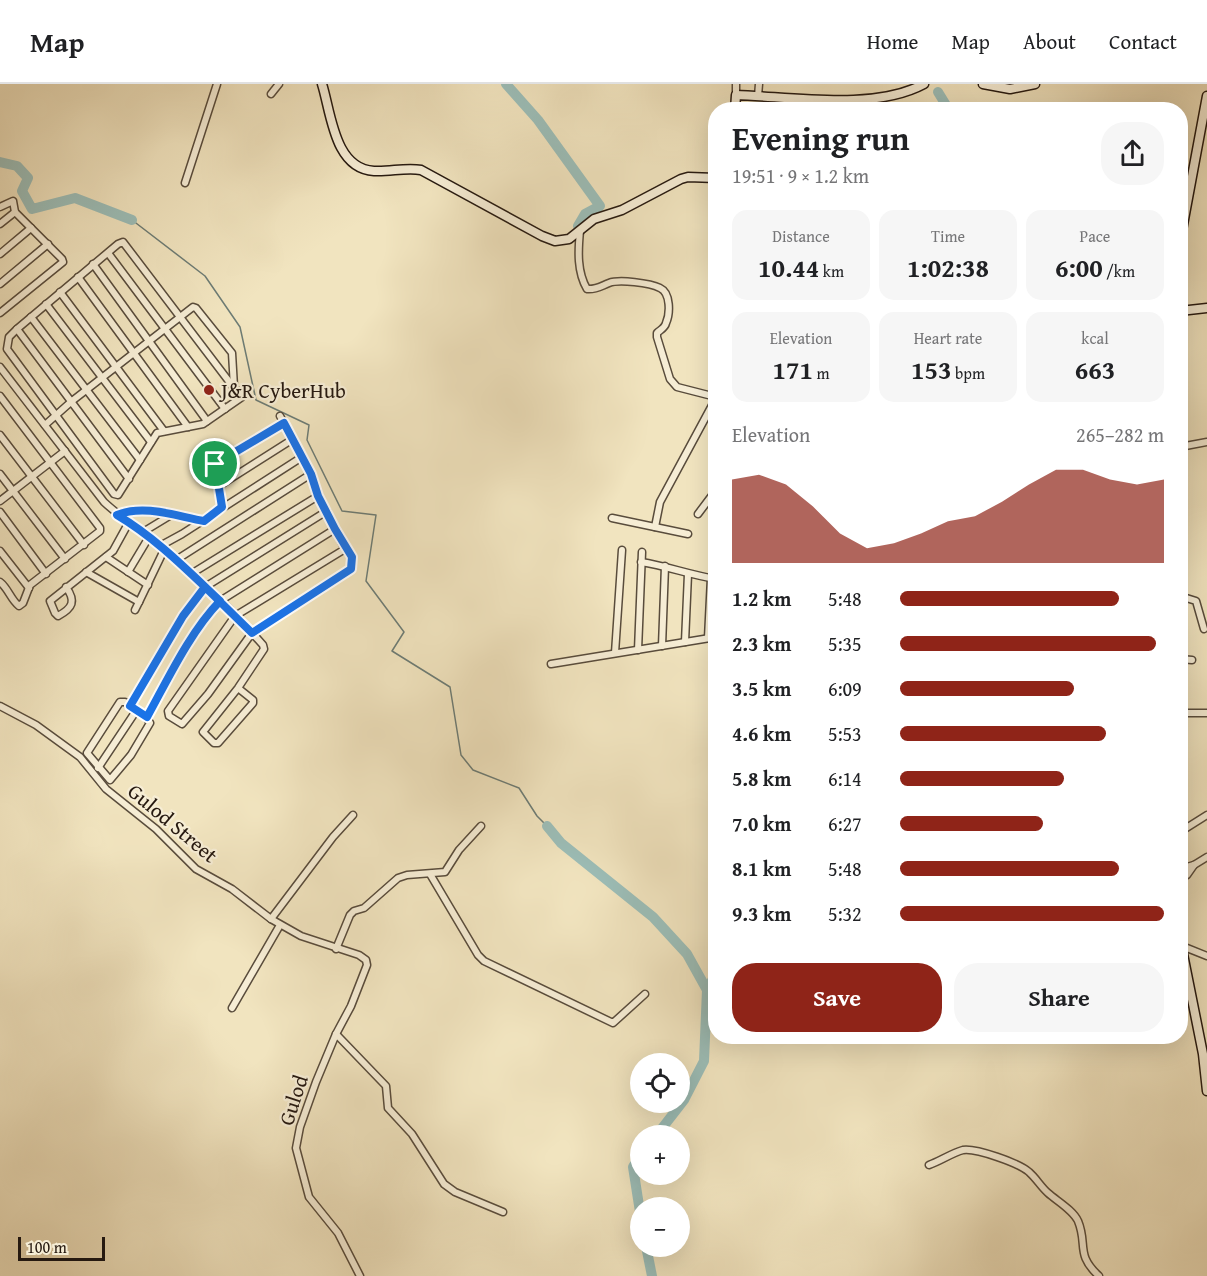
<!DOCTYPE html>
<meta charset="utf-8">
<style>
:root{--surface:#fff;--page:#f6f6f6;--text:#202124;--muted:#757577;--line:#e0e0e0;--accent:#8f2418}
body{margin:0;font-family:"Gentium Book Plus",serif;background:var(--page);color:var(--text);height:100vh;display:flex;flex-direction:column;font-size:22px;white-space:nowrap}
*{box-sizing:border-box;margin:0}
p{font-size:20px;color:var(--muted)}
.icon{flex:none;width:33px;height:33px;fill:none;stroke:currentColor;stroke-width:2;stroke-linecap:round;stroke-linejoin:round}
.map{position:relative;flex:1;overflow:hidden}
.panel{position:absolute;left:708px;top:18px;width:480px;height:942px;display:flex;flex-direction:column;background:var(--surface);border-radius:24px;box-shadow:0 6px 24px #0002}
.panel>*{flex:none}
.buttons{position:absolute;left:630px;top:969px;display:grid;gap:12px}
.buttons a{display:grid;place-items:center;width:60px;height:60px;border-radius:50%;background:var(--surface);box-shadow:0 6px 24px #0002;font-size:30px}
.scale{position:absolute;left:18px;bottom:15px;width:87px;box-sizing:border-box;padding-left:6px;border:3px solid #261910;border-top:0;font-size:16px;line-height:21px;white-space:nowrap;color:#261910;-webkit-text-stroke:4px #f6edd5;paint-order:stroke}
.pin{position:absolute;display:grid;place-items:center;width:51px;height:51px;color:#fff;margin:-26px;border:3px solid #fff;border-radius:50%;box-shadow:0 2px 6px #0007}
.round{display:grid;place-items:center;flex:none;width:63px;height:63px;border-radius:24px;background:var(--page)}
.overview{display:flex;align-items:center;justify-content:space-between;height:102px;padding:0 24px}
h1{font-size:33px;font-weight:700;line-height:45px}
.metrics{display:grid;grid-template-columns:repeat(3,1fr);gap:9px;height:102px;padding:6px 24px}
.metrics div{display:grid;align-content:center;border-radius:15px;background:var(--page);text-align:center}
.metrics b{font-size:26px;font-weight:700}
.metrics small{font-size:16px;font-weight:400}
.metrics p{font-size:16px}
.chart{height:168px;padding:12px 24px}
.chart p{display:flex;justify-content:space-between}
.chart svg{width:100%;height:108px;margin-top:6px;fill:var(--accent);opacity:.7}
.cta{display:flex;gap:12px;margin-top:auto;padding:12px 24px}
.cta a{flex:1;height:69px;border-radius:24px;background:var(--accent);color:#fff;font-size:24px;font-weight:700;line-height:69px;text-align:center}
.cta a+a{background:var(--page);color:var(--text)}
ul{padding:0 24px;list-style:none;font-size:20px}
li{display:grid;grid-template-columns:96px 72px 1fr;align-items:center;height:45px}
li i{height:15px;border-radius:8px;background:var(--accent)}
header{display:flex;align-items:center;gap:36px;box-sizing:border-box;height:84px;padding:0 30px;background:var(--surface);border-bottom:2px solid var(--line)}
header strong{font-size:28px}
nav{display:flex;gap:33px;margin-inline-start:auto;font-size:21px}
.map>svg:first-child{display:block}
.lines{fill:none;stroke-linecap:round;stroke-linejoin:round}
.stream{stroke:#6d7c75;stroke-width:1.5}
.river{stroke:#9cbeb8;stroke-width:10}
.street-casing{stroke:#594c3c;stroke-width:9}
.secondary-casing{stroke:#261910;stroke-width:11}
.street{stroke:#f6edd5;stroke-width:6}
.secondary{stroke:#f6edd5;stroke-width:8}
.route-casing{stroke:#fff;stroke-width:12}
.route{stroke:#1a73e8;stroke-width:8}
.poi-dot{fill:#8f2418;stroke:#f6edd5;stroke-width:2}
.labels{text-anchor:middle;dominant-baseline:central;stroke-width:4.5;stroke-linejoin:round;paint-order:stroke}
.poi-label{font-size:21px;fill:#261910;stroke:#f6edd5;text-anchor:start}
.street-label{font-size:21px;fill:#261910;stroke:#f6edd5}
</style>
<header>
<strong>Map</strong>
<nav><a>Home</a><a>Map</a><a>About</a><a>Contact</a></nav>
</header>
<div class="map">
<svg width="1207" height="1192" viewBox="0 0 1207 1192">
<rect width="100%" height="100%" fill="#f1e4bf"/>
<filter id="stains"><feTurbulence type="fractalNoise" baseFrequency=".00333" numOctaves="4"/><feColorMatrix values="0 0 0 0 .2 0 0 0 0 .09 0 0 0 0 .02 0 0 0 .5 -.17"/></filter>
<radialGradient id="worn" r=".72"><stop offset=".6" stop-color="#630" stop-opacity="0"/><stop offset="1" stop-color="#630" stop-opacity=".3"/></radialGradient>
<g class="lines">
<polyline class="stream" points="132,136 205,192 240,243 256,316 309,341 307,356 342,427 376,431 366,497 404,548 392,567 450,603 461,671 473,686 519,704 537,732 547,742"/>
<g class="river">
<polyline points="506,0 538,36 600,122 585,130 578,142"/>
<polyline points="938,8 949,26"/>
<polyline points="0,78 17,82 28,94 22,107 32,125 75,114 132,136"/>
<polyline points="547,742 561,759 653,833 687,870 707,906 704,977 684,1016 656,1052"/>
<polyline points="707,906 716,889"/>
<polyline points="640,1072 633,1083 640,1128"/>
<polyline points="646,1162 652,1192"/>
</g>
<defs>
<g id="street">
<polyline points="736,0 736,11"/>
<polyline points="271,10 279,0"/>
<polyline points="758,12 759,0"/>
<polyline points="185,99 217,0"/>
<polyline points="0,123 13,117 15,128 62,175 63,178 0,229"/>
<polyline points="0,140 15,128"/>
<path d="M580 147C578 167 577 188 587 205 596 206 601 202 609 199 619 195 650 199 660 204 671 209 670 230 666 239 665 244 660 246 657 249V253L670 295 677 303 716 313"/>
<polygon points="123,158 234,304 242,310 242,313 203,340 157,349 118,411 114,410 7,265 9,253 17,245 118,160"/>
<polyline points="108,169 225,325"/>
<polyline points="0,170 31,144"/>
<polyline points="93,180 207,337"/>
<polyline points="78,193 188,343"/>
<polyline points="0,200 48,160"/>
<polyline points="60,208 164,347"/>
<polyline points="46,220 151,358"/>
<polyline points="31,233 140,376"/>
<polyline points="17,245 129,395"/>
<path d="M0 283 104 418C121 434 141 446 159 461 196 491 231 525 263 561L264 565 238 604 203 648 214 659H218L253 619V616L238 604"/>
<path d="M0 312 100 444V447L30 501 23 519 19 522C11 516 8 504 0 498"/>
<polyline points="280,332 311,390 318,412 345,465 235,532 168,627 169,632 182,640 208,610 252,549 351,485 352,473 345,465"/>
<polyline points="45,341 72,317 193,223 196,224 232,269 234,303"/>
<polyline points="0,351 84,461"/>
<polyline points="1180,363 1207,358"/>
<polyline points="214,374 222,423"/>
<polyline points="215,380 284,339"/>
<polyline points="0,390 65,475"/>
<polyline points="219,402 293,355"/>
<polyline points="0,417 65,367"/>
<polyline points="0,428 46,490"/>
<polyline points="698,430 716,406"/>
<path d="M117 431C144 420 176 432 204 437"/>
<polyline points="612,434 688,450"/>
<polyline points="655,443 660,418 716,314"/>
<polyline points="143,448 171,431"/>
<polyline points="160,462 182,450 302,373"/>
<polyline points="0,467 29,504"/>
<polyline points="106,473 148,501"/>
<polyline points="176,476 311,390"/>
<path d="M641 478C667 482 690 491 716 495"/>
<polyline points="86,488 139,518 164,466"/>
<polyline points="128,488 149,453"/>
<polyline points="191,490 318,412"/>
<path d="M66 503C76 517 73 524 58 532L55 529 50 517 113 467 129 438"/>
<polyline points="1180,512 1196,517 1204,545"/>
<polyline points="135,526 139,518"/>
<polyline points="708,554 711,494"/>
<polyline points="685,558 688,490"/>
<polyline points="662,562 665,482"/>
<polyline points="638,566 642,468"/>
<polyline points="615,569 622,466"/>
<polyline points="1180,575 1192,576"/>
<polyline points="551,580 716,553"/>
<polygon points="120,618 125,618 146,633 150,639 131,671 110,696 87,669"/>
<polyline points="0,622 36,641 80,673 106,705 156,745 196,785 232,805 271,835 301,852 359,871 366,876 367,881 351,922 336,950 316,998 300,1043 296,1064 309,1113 338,1149 360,1192"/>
<polyline points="130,622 183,532 205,503 327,427"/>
<polyline points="1180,629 1207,629"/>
<path d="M146 633C168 595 190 548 220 517L335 445"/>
<polyline points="98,684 136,627"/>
<polyline points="1180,748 1207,731"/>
<polyline points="1180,785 1194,781 1207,773"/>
<polyline points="430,790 478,871 484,877 613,939 645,910"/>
<polyline points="1180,794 1187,791 1194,781"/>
<polyline points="271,835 333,753 353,731"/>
<polyline points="1182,862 1207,872"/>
<polyline points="336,865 350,831 354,827 364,824 398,794 407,791 445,788 459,766 481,742"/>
<polyline points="232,924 280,841"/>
<polyline points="336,950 386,1002 388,1024 412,1050 444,1100 455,1108 503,1128"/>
<path d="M929 1081C940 1077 952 1069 963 1066 976 1064 1019 1079 1029 1088 1036 1094 1041 1103 1048 1109 1057 1117 1073 1126 1078 1137 1088 1161 1075 1170 1099 1192"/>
</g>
<g id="secondary">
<path d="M322 0C331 28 334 85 374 87 390 88 406 83 421 86L542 152 555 157 569 155 594 135 622 126 681 95 688 93 716 94"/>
<polyline points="983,0 1010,5 1035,0"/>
<path d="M735 26 736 11C793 13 874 27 924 0"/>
<polyline points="1180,157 1207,12"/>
<polyline points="1180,227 1207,224"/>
<polyline points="1180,855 1203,970 1207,1007"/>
</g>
</defs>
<use href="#street" class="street-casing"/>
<use href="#secondary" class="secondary-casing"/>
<use href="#street" class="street"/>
<use href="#secondary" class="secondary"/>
</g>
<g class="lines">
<defs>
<path id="route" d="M215 380 222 423 204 437C176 432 144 420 117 431 156 454 188 487 220 517 190 548 168 595 147 633L130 622 183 532 205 503 252 549 351 485 352 473 335 445 318 412 311 390 284 339 215 380"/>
</defs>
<use href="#route" class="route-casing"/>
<use href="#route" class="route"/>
</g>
<circle class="poi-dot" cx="209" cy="306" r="6"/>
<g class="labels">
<g class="poi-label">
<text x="221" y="306">J&amp;R CyberHub</text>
</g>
<g class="street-label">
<text transform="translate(173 739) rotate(40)">Gulod Street</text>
<text transform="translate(293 1016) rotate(-72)">Gulod</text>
</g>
</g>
<rect width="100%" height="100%" filter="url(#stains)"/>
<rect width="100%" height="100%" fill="url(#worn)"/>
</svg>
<div class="buttons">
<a><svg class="icon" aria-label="locate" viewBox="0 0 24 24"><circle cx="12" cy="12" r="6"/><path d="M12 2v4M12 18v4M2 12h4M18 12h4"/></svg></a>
<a>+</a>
<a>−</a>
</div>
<div class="scale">100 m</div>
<div class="pin" style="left:215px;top:380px;background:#1e9e55"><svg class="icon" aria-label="arrive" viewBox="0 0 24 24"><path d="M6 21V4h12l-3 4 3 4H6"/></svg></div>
<section class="panel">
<div class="overview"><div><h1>Evening run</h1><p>19:51 · 9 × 1.2 km</p></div><a class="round"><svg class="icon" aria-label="share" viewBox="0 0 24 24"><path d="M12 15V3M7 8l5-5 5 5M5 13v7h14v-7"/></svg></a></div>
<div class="metrics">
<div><p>Distance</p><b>10.44<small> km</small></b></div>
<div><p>Time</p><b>1:02:38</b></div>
<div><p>Pace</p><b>6:00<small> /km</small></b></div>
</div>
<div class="metrics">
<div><p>Elevation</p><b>171<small> m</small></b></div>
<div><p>Heart rate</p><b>153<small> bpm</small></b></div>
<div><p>kcal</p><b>663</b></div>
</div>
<div class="chart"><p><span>Elevation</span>265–282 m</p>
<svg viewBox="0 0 160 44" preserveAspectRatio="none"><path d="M0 44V10L10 8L20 12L30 21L40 32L50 38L60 36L70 32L80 27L90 25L100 19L110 12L120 6L130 6L140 10L150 12L160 10V44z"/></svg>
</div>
<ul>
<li><b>1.2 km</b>5:48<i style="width:83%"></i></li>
<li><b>2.3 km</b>5:35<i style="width:97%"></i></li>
<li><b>3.5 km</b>6:09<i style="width:66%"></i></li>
<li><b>4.6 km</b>5:53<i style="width:78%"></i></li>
<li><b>5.8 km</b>6:14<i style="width:62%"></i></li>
<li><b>7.0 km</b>6:27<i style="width:54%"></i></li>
<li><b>8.1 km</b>5:48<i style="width:83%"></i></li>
<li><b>9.3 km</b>5:32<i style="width:100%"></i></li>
</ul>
<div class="cta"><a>Save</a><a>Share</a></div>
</section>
</div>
